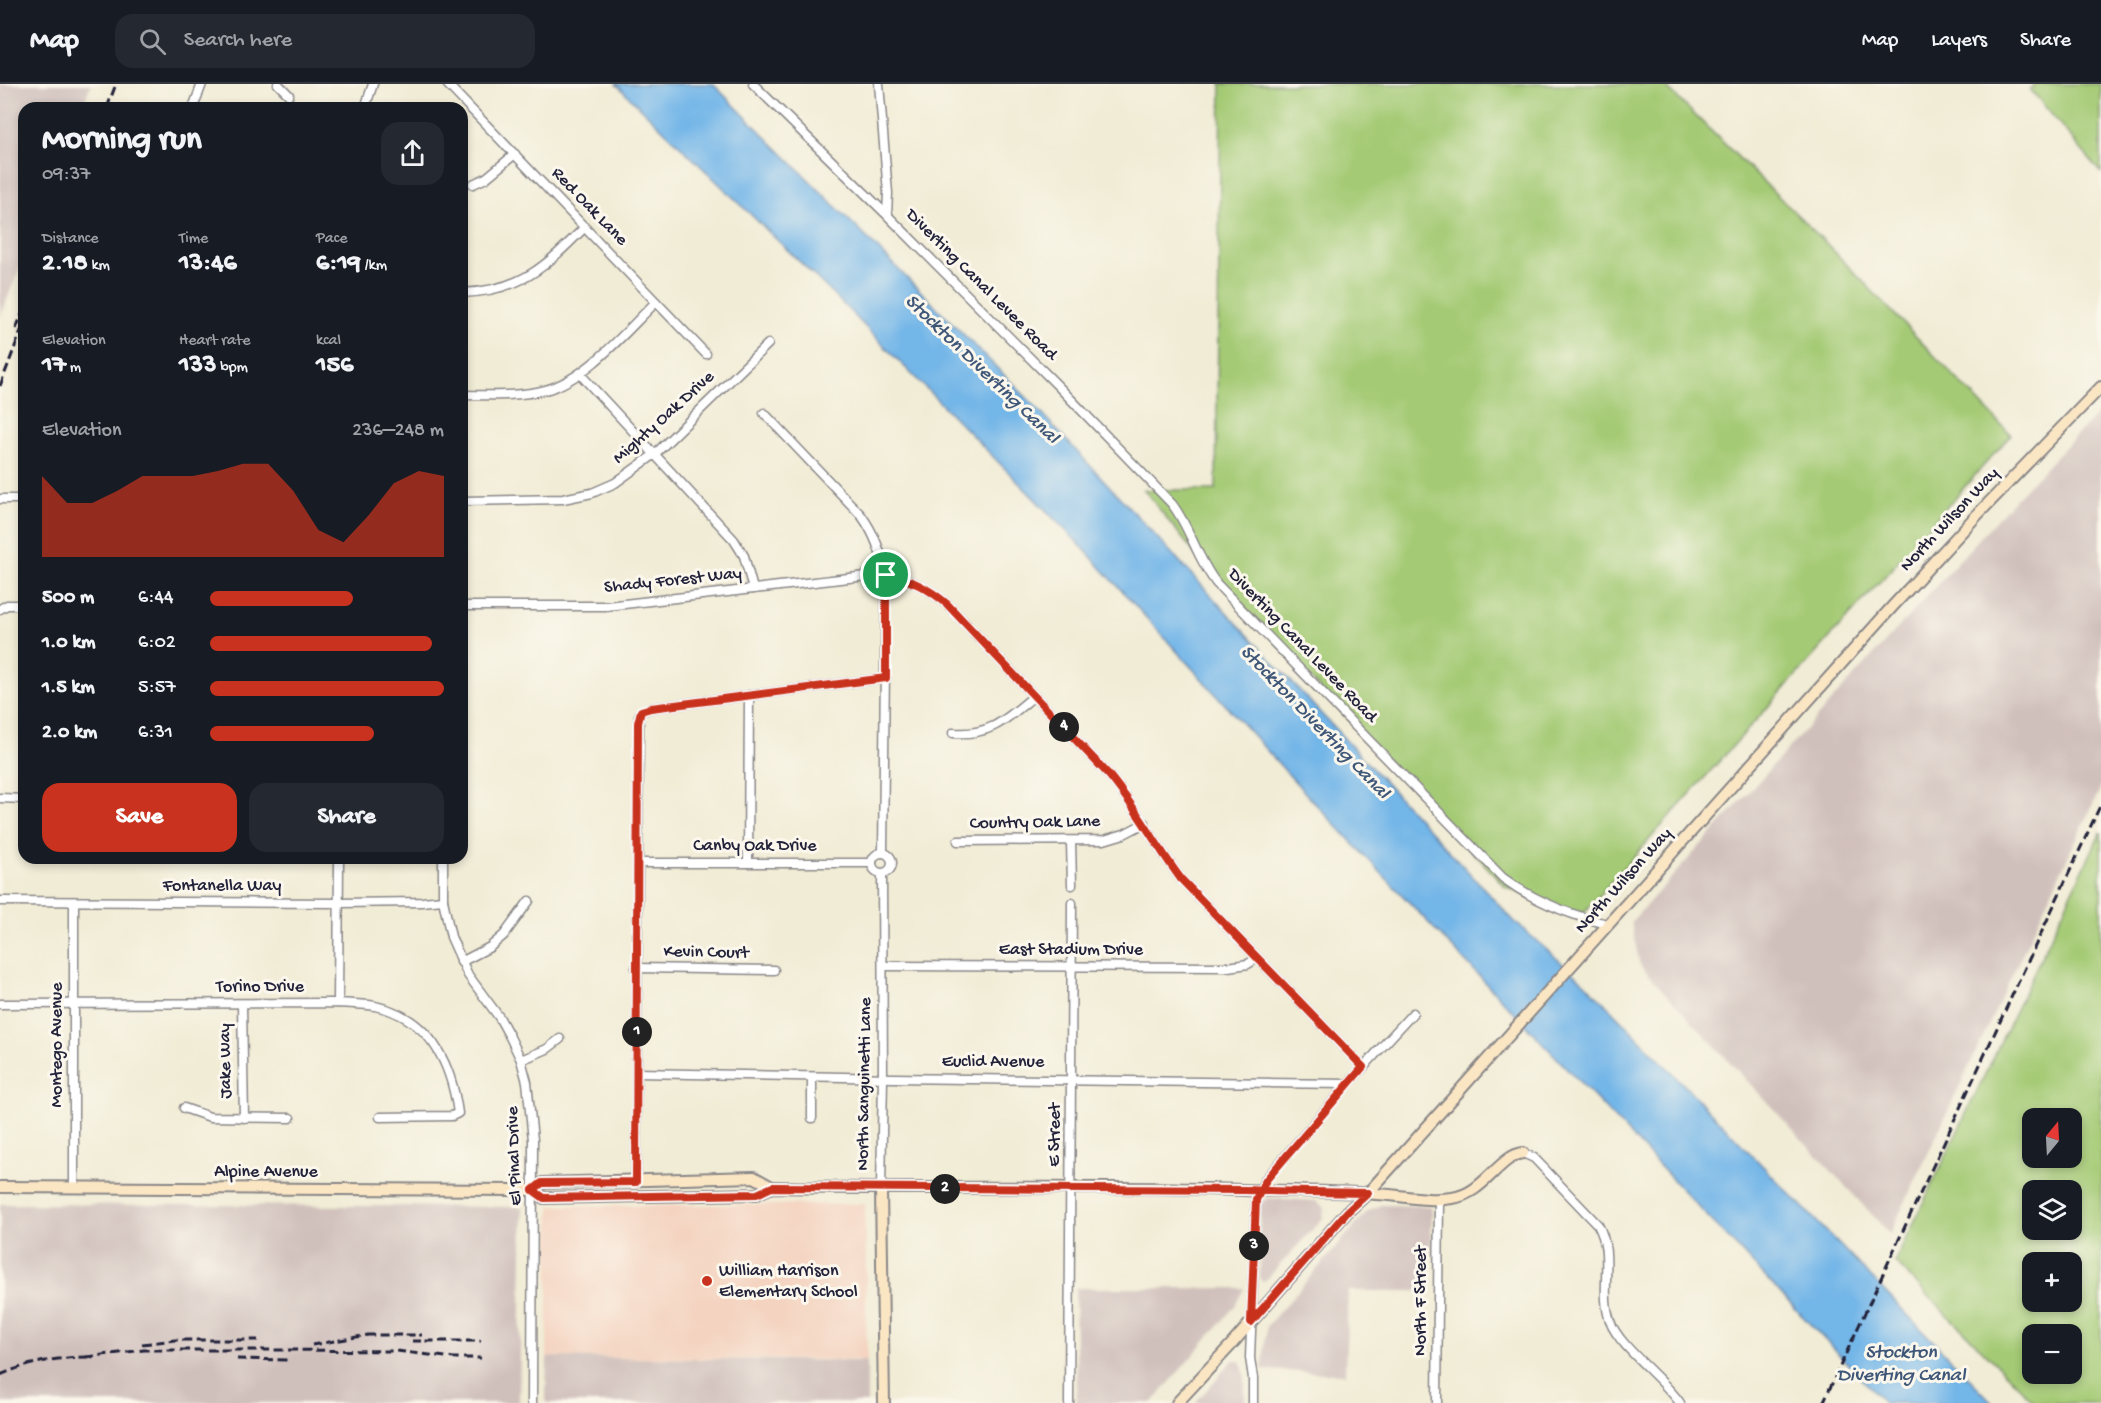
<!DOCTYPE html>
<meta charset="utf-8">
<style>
:root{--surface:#171b24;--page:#242831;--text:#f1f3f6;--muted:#9ea1a6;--line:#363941;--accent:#c8321e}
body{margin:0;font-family:"Gochi Hand",sans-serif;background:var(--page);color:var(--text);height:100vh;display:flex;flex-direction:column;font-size:22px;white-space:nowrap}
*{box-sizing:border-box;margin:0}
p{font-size:20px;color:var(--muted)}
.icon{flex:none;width:33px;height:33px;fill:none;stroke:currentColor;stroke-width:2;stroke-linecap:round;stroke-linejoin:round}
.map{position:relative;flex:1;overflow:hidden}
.side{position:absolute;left:18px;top:18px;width:450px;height:762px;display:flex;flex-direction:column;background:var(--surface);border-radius:18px;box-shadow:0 3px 9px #0003}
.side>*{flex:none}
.needle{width:39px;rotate:18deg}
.fabs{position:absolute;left:2022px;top:1024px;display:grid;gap:12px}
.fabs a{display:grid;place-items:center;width:60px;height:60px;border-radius:12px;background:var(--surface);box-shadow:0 3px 9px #0003;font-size:30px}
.pin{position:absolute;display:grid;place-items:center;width:51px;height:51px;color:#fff;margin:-26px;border:3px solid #fff;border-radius:50%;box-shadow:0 2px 6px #0007}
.km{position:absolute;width:30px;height:30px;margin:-15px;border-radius:50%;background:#222;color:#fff;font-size:16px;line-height:30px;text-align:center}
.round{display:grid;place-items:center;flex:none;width:63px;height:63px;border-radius:18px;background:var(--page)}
.headline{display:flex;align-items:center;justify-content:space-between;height:102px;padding:0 24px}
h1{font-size:33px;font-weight:700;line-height:45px}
.figures{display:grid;grid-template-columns:repeat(3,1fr);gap:9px;height:102px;padding:6px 24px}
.figures div{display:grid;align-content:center}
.figures b{font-size:26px;font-weight:700}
.figures small{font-size:16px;font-weight:400}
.figures p{font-size:16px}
.chart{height:168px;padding:12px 24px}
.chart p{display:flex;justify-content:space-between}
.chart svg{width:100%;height:108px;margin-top:6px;fill:var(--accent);opacity:.7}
.primary-button{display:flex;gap:12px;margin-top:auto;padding:12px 24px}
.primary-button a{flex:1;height:69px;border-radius:18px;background:var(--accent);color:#fff;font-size:24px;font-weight:700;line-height:69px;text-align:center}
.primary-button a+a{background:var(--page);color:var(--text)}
ul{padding:0 24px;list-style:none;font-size:20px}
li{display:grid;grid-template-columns:96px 72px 1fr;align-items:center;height:45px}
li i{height:15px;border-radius:8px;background:var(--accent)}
header{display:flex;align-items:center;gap:36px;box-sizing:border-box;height:84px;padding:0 30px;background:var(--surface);border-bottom:2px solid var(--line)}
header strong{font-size:28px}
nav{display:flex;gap:33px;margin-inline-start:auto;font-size:21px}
.search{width:420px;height:54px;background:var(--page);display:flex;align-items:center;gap:15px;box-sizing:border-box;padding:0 21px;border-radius:18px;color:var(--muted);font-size:22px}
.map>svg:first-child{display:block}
.built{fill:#f4d3c0}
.industrial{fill:#d0c0bc}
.grass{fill:#a4ca75;stroke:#637658;stroke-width:1.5;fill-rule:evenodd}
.water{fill:#73b6e8;stroke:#4a6c92;stroke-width:1.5}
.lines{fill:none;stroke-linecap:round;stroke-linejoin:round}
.street-casing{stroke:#8a8788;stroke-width:11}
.secondary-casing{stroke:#8a8788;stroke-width:14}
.street{stroke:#fff;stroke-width:8}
.secondary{stroke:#fbe6c4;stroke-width:10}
.rail{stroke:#22223b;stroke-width:3;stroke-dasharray:9 4.5;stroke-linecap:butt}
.route-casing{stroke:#fff;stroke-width:12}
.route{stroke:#c8321e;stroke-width:8}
.poi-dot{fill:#c8321e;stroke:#fbf7ec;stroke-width:2}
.labels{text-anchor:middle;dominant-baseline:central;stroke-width:6;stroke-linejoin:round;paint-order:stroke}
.street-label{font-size:18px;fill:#22223b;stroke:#fbf7ec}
.poi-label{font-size:18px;fill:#22223b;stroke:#fbf7ec;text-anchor:start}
.water-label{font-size:20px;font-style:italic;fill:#3e5678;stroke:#fbf7ec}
</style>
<header>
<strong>Map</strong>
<div class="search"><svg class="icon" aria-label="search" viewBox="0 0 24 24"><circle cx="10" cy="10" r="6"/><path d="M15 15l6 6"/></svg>Search here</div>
<nav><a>Map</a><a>Layers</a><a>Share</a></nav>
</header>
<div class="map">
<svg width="2101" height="1319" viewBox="0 0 2101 1319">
<rect width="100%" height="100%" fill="#fbf7ec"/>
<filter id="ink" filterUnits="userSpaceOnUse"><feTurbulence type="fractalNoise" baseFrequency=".0167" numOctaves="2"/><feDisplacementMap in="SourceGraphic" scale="12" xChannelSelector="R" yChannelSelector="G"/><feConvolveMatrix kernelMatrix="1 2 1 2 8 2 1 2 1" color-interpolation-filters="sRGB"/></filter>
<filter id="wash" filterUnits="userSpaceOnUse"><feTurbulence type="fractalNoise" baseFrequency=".008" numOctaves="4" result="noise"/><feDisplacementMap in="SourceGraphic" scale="24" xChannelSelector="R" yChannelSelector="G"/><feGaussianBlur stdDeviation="1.35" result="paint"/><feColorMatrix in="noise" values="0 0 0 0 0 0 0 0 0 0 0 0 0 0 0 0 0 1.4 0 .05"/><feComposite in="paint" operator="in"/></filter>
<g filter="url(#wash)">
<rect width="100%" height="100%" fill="#f1ecd5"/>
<polygon class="built" points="865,1120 867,1276 547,1273 550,1122"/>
<g class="industrial">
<polygon points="0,0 91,0 82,24 24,24 24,172 0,234"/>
<polygon points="2101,326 2101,703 1890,1150 1640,882 1631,838 2016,414"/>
<polygon points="1268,1114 1316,1117 1324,1123 1323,1134 1264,1198 1260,1196 1260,1119"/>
<polygon points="0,1120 523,1123 519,1319 0,1319"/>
<polygon points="1381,1121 1431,1122 1432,1130 1429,1207 1348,1207 1345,1290 1262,1286 1267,1242 1367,1128"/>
<polygon points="1075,1204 1244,1204 1235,1222 1152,1319 1077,1319"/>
<polygon points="547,1273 867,1277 867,1319 546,1319"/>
<polygon points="1233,1276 1241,1277 1245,1294 1245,1319 1195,1319"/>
</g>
<g class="grass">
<polygon points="1221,0 1663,0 1822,155 2011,351 1580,833 1506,803 1204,481 1144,406 1216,406"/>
<polygon points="2037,0 2101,0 2101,89 2030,5"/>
<path d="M2101 748V1319H2035L1895 1178ZM2032 1035H2072V1074H2032ZM2032 1107H2072V1146H2032ZM2032 1179H2072V1218H2032ZM2032 1251H2072V1290H2032Z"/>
</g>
<polygon class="water" points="616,0 713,0 1031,318 1516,839 1585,899 1993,1319 1885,1319 1309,713 1083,464 833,210"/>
</g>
<g filter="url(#ink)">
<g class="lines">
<defs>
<g id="street">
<polyline points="278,0 289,11"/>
<polyline points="447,0 706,270"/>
<polyline points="753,0 885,129 888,129"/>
<path d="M879 0 888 109 887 131 1059 303 1172 420C1191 445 1197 475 1217 500L1503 794C1534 817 1570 831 1607 840"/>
<polyline points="193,24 202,0"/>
<polyline points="365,24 373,0"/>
<polyline points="473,100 486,94 515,70"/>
<path d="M462 209C521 207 545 183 585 143"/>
<polyline points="580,290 734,456 744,472 753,505"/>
<path d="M462 311C490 311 518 313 545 306 586 296 626 247 656 218"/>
<path d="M764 329 861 431C875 450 881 469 886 491L883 769"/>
<polyline points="1,415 24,415"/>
<polyline points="462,417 563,415 592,409 615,399 655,370 768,260"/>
<path d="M462 522H607L866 492C902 491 919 497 947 520L1108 690C1136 723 1155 760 1181 795L1363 983"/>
<polyline points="0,525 7,521 24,521"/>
<path d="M953 649C991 652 1006 635 1034 612"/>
<polyline points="0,714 24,715"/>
<polyline points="958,757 1104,756 1124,750 1145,739"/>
<polyline points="1071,757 1072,801"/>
<circle cx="882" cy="779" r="10"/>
<polyline points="443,774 443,816 451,853 468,891 499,933 510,953 521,976 527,998 533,1056 532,1319"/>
<polyline points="638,779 872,779"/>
<polyline points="748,779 749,611"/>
<polyline points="0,817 338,819 422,818 443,816"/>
<polyline points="461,878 490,863 504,851 529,817"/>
<polyline points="883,882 1228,883 1248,880 1257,874"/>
<polyline points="636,884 774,886"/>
<polyline points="338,919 339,774"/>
<path d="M0 920 338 919C350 920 363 920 375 922 430 934 451 978 458 1029L452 1032 380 1033"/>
<polyline points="242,920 244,1034"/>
<polyline points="521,976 547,965 560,955"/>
<polyline points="637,989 893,994 1348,1000"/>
<polyline points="812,993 812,1034"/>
<polyline points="184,1024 210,1033 290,1034"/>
<path d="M1523 1069 1534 1074 1598 1141C1615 1171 1599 1206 1610 1237 1619 1263 1663 1294 1680 1319"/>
<polyline points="636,1098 639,632 641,628 651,624 886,594"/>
<polyline points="74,1103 74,818"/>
<polyline points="881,1105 883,994 882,789"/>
<polyline points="1069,1319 1072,819"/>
<polyline points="1253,1319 1253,1294 1250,1274 1256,1116 1265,1096 1348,1000 1413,929"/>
<polyline points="1437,1319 1439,1115"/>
</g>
<g id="secondary">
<path d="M0 1103 533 1106 544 1114 757 1110 772 1103C929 1106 1087 1101 1244 1106 1288 1107 1332 1107 1376 1110 1401 1111 1427 1118 1452 1114 1484 1110 1499 1072 1523 1069"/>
<polyline points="881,1105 884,1319"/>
<polyline points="533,1106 542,1099 754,1093 772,1103"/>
<polyline points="1177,1319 1231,1261 1348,1127 1368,1109 1892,523 1977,431 2101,303"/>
</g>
</defs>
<use href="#street" class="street-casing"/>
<use href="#secondary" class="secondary-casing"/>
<use href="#street" class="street"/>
<use href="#secondary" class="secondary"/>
<g class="rail">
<polyline points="107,24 116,0"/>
<polyline points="16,245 24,225"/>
<polyline points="0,302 24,239"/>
<polyline points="412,1257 481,1257"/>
<polyline points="142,1260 175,1256 258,1256"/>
<polyline points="312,1261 368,1251 422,1251"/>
<polyline points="86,1273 144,1266 287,1266 396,1267 454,1274 481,1274"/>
<polyline points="237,1275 291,1276"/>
<path d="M0 1291C30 1278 60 1273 93 1273"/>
<polyline points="1823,1319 2101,720"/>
</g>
</g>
</g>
<g class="lines" filter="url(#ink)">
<defs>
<path id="route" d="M886 491V594L651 624 641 627 638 639 636 1098 542 1099 533 1106 544 1114 757 1110 772 1103 1245 1106C1286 1108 1327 1108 1368 1109L1348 1127 1251 1238 1256 1116 1266 1096 1363 983 1181 795C1155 760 1136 723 1108 690L947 520C928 504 911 495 886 491"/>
</defs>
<use href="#route" class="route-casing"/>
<use href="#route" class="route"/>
</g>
<circle class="poi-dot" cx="707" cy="1197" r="6"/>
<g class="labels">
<g class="street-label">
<text transform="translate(589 123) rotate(46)">Red Oak Lane</text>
<text transform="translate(981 201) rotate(45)">Diverting Canal Levee Road</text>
<text transform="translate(664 334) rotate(-42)">Mighty Oak Drive</text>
<text transform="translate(1950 436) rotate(-47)">North Wilson Way</text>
<text transform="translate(673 497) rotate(-6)">Shady Forest Way</text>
<text transform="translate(1302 562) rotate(46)">Diverting Canal Levee Road</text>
<text transform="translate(1035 739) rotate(-1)">Country Oak Lane</text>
<text x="755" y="762">Canby Oak Drive</text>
<text transform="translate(1624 797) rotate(-48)">North Wilson Way</text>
<text x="222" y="802">Fontanella Way</text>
<text x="1071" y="866">East Stadium Drive</text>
<text transform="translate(706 869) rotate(1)">Kevin Court</text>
<text x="260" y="903">Torino Drive</text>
<text transform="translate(57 961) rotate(-90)">Montego Avenue</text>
<text transform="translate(226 977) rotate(-91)">Jake Way</text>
<text x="993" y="978">Euclid Avenue</text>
<text transform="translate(865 1000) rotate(-89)">North Sanguinetti Lane</text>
<text transform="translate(1055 1051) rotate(-90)">E Street</text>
<text transform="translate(515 1072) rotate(-92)">El Pinal Drive</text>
<text x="266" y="1088">Alpine Avenue</text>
<text transform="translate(1421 1217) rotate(-90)">North F Street</text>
</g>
<g class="poi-label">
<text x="719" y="1187">William Harrison<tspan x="719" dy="21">Elementary School</tspan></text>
</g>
<g class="water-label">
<text transform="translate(981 286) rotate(44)">Stockton Diverting Canal</text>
<text transform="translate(1314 639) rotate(46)">Stockton Diverting Canal</text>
<text x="1901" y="1269">Stockton<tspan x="1901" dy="23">Diverting Canal</tspan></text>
</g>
</g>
</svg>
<div class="fabs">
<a><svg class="needle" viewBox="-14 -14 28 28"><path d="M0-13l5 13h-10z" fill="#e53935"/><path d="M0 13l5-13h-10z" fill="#9ea1a6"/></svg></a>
<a><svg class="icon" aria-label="layers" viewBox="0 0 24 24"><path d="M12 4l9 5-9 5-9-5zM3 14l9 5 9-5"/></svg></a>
<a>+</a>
<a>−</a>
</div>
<div class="pin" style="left:886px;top:491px;background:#1e9e55"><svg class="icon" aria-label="arrive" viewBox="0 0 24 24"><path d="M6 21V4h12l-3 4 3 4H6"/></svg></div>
<b class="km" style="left:637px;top:948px">1</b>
<b class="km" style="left:945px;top:1105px">2</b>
<b class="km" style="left:1254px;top:1162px">3</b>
<b class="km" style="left:1064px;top:643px">4</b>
<section class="side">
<div class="headline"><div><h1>Morning run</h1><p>09:37</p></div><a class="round"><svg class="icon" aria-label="share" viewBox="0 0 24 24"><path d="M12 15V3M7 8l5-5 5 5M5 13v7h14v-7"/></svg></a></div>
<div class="figures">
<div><p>Distance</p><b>2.18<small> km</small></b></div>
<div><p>Time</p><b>13:46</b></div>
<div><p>Pace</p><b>6:19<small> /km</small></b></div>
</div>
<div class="figures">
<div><p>Elevation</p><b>17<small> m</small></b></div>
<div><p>Heart rate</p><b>133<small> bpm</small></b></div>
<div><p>kcal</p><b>156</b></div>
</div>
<div class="chart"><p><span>Elevation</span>236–248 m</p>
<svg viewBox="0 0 160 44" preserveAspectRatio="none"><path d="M0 44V11L10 22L20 22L30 17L40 11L50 11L60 11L70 9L80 6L90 6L100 17L110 33L120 38L130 27L140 14L150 9L160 11V44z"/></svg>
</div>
<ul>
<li><b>500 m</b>6:44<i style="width:61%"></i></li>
<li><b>1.0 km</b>6:02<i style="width:95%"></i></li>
<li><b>1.5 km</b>5:57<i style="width:100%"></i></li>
<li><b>2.0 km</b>6:31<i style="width:70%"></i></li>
</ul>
<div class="primary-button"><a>Save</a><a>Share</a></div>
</section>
</div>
